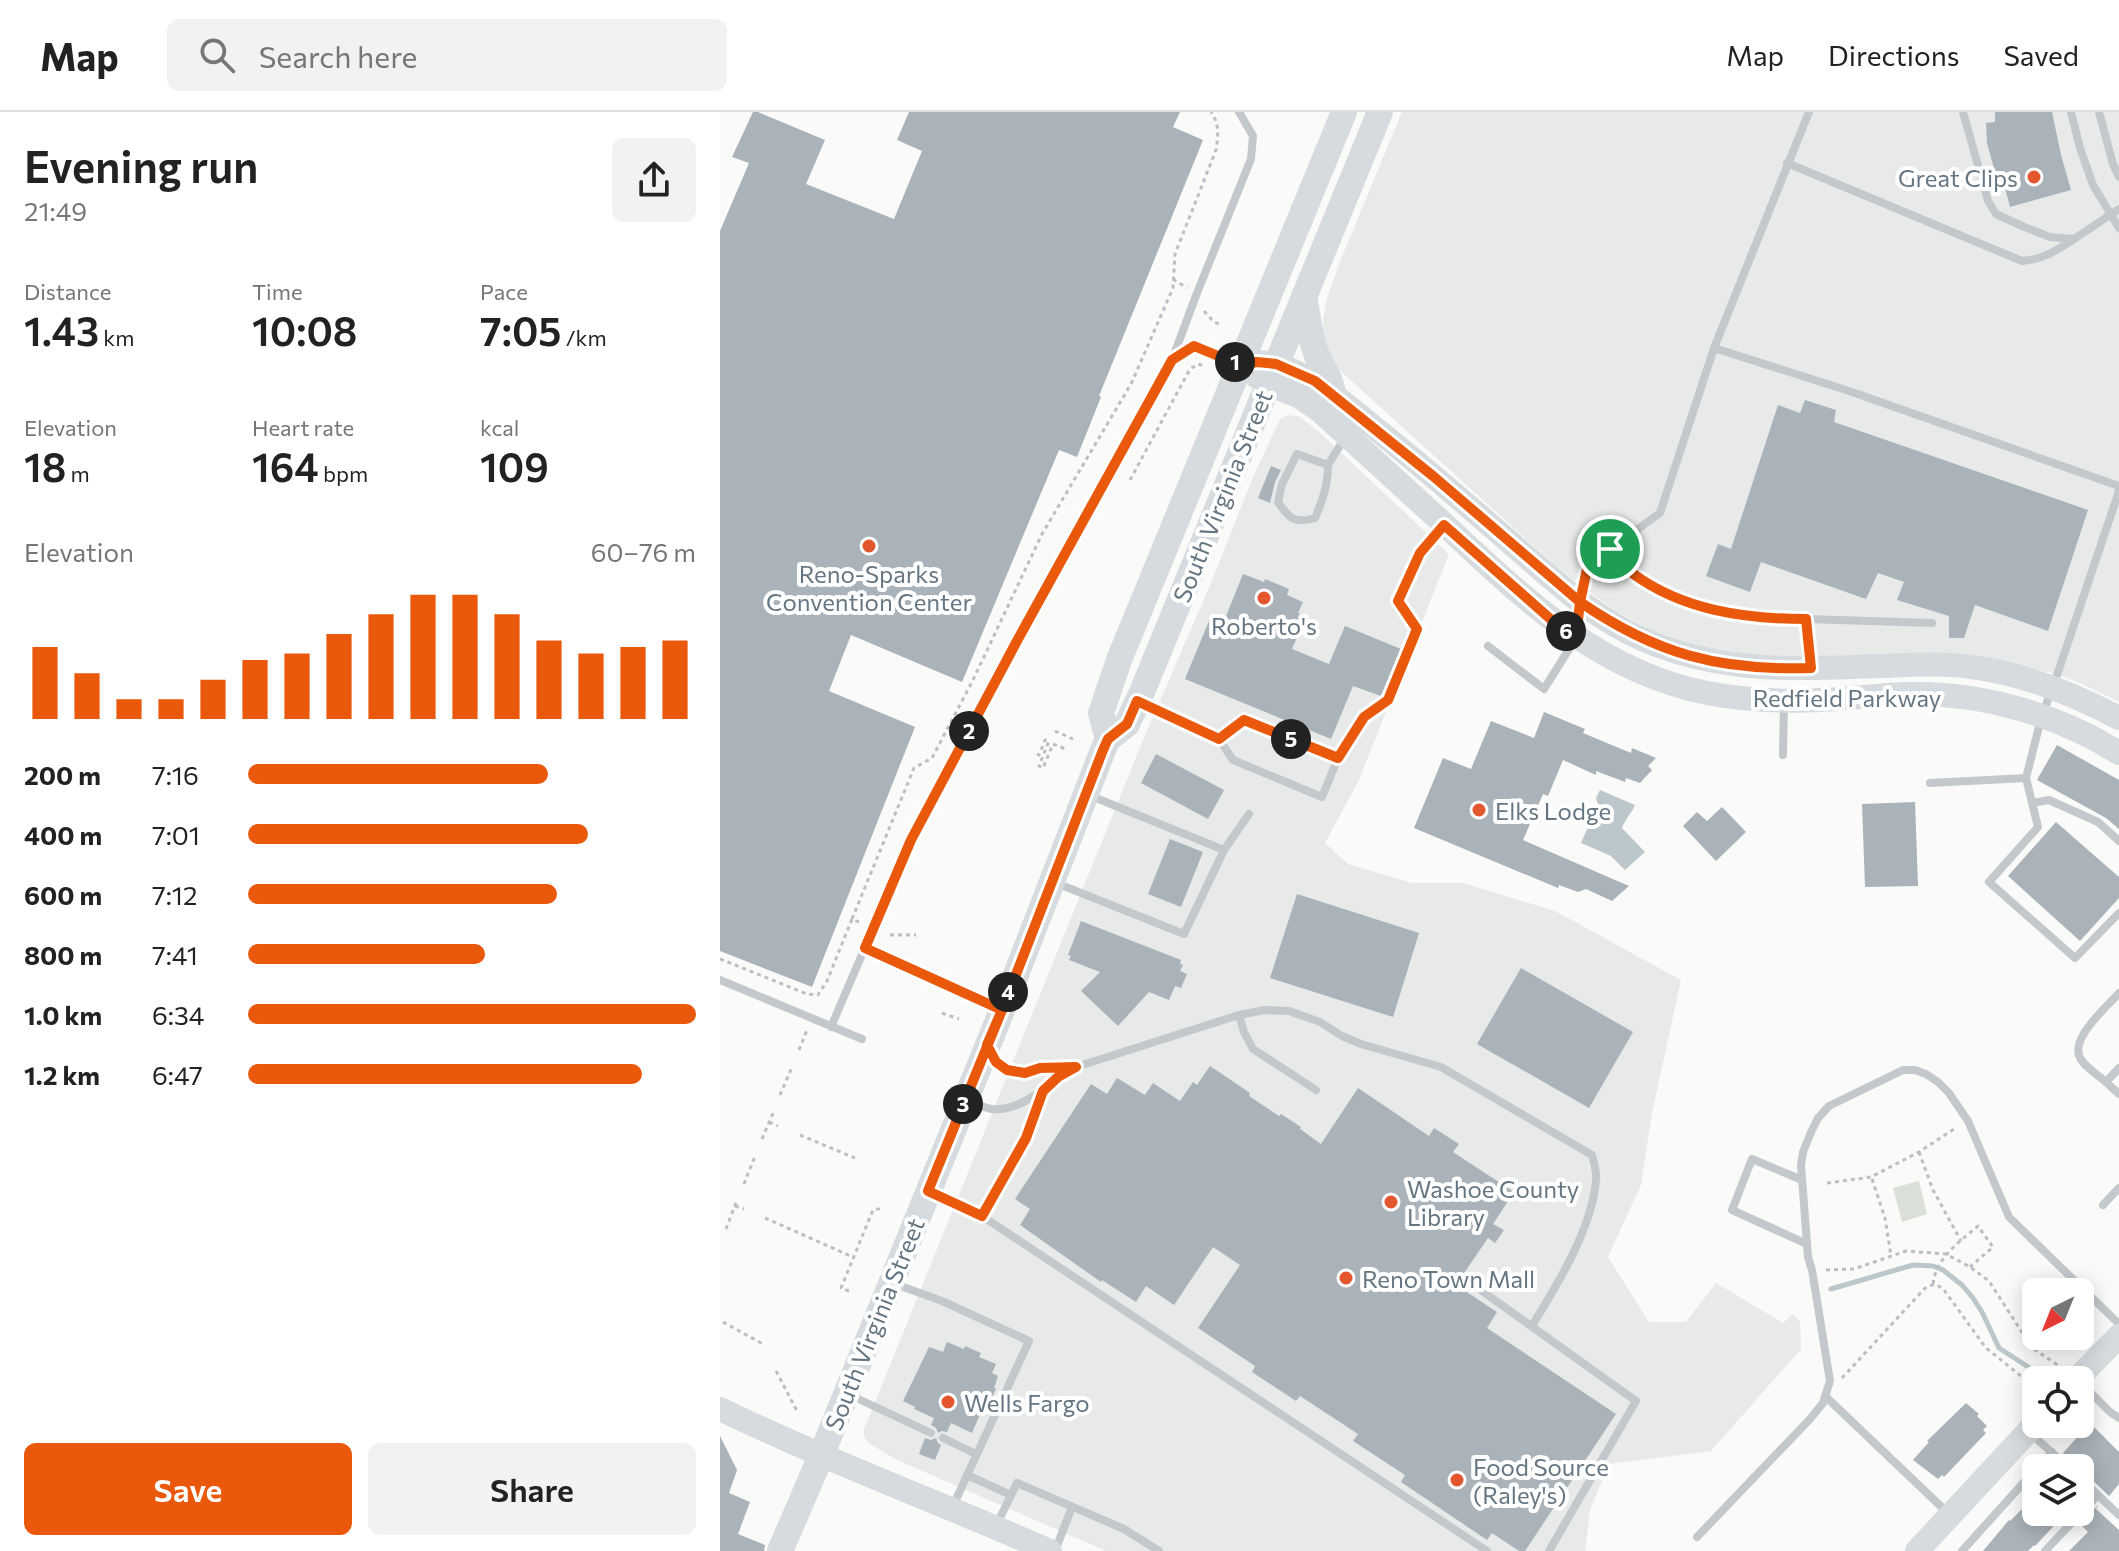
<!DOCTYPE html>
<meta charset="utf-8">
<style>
:root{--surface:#fff;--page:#f2f2f2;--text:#222;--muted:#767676;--line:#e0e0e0;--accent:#ea580c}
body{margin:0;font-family:Commissioner,sans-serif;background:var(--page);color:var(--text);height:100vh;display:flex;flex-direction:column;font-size:30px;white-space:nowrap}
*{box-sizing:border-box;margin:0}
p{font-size:26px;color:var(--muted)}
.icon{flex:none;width:44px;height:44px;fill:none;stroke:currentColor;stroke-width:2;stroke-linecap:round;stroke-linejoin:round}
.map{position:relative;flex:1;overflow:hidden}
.side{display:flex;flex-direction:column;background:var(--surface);width:720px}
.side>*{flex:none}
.needle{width:52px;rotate:223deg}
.buttons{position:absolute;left:1302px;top:1166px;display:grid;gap:16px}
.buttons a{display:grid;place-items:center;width:72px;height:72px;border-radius:12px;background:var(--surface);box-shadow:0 4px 20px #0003;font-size:40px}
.pin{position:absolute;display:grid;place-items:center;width:68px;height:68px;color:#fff;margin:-34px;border:4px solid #fff;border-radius:50%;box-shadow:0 2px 8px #0007}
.km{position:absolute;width:40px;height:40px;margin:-20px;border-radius:50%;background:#222;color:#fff;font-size:22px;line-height:40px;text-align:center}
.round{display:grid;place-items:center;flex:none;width:84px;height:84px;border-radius:12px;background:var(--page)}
.head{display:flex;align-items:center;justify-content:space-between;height:136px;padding:0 24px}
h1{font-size:44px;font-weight:600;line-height:60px}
.figures{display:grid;grid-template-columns:repeat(3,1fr);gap:12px;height:136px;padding:8px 24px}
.figures div{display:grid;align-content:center}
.figures b{font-size:40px;font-weight:600}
.figures small{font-size:22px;font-weight:400}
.figures p{font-size:22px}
.chart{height:224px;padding:16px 24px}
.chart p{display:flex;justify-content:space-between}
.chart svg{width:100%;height:144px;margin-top:8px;stroke:var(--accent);stroke-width:6}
.primary-button{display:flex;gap:16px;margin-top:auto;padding:16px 24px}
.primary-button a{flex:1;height:92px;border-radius:12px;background:var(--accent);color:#fff;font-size:32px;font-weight:600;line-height:92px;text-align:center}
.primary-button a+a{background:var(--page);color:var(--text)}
ul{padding:0 24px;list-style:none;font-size:26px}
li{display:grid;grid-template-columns:128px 96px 1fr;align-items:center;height:60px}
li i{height:20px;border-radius:10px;background:var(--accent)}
header{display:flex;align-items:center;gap:48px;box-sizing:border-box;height:112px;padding:0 40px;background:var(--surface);border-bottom:2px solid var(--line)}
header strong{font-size:38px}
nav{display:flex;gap:44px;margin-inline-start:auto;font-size:28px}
.search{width:560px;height:72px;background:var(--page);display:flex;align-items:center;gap:20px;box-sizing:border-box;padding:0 28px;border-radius:12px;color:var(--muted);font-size:30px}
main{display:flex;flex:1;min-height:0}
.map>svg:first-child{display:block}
.built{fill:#e8e9e9}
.green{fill:#dadfd7}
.water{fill:#bbc7cb}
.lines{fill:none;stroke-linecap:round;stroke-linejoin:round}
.stream{stroke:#bbc7cb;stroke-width:5}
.building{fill:#aab3b9}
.path{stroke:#bbbfc2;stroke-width:3;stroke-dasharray:4 4;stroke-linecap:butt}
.lane{stroke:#c3c8cc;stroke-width:8}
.secondary{stroke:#d6dbdf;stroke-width:24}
.primary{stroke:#d6dbdf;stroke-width:26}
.route-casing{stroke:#fff;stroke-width:16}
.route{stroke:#ea580c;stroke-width:10}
.poi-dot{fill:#e4572e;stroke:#fff;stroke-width:3}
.labels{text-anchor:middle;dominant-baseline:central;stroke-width:8;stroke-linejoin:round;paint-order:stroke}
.poi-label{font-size:24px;fill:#657683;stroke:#fff;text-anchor:start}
.street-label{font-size:24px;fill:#657683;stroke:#fff}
</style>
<header>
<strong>Map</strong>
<div class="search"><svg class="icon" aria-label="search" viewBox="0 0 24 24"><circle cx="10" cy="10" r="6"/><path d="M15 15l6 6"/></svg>Search here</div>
<nav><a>Map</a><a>Directions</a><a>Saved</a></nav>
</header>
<main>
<section class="side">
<div class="head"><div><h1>Evening run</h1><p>21:49</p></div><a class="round"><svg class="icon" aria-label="share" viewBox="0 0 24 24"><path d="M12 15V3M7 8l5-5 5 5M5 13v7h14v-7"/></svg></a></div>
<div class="figures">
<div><p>Distance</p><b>1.43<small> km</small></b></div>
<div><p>Time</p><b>10:08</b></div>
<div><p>Pace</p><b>7:05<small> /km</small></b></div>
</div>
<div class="figures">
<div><p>Elevation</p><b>18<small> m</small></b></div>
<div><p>Heart rate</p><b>164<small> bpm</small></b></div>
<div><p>kcal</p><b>109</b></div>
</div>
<div class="chart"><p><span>Elevation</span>60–76 m</p>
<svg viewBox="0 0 160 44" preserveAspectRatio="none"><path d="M5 44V22M15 44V30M25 44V38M35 44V38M45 44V32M55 44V26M65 44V24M75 44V18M85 44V12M95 44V6M105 44V6M115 44V12M125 44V20M135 44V24M145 44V22M155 44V20"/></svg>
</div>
<ul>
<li><b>200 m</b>7:16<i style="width:67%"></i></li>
<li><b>400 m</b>7:01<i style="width:76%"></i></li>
<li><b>600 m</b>7:12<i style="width:69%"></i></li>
<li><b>800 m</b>7:41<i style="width:53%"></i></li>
<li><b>1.0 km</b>6:34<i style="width:100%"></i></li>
<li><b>1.2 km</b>6:47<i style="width:88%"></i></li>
</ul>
<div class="primary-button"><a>Save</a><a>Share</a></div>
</section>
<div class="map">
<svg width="1399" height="1439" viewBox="0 0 1399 1439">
<rect width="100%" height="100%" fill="#fafaf8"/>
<g class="built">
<polygon points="682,0 1399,0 1399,590 1360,571 1336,562 1262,544 1207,541 1092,546 1014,543 968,532 931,518 895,499 838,456 615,254 603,233 602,217 606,189 621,147"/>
<polygon points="569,303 580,305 599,320 729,442 638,670 605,731 628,752 692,771 743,771 835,799 961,868 932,1001 921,1073 888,1145 929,1210 966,1210 996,1171 1063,1211 1073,1202 1080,1210 1081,1237 991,1339 889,1352 870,1398 865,1439 386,1439 175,1347 147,1330 143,1320 423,628 491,471 533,365 560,307"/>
</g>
<polygon class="green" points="1199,1069 1207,1102 1182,1110 1173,1076"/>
<path class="water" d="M880 678 915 693C911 702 905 707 902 716L925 740 905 758 891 744 861 731 878 692 876 686Z"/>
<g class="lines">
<polyline class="stream" points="1111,1177 1193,1153 1213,1154 1223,1158 1242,1173 1253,1186 1262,1200 1279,1236 1325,1266"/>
</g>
<g class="building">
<polygon points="33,0 38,0 105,28 86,72 174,107 202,39 177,28 189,0 460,0 453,15 483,28 379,284 381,285 357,345 339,338 242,570 131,523 109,579 195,615 92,875 0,839 0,119 29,51 12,45"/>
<polygon points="1275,0 1332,0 1341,43 1351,78 1290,95 1283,68 1278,71 1267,31 1266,11 1275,10"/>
<polygon points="1085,288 1116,298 1114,310 1368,398 1328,519 1255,493 1244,526 1229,526 1229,504 1177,488 1184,470 1158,461 1146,487 1041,450 1030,480 986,464 998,432 1011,437 1058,293 1080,301"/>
<polygon points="551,354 561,358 555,370 550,391 538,386"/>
<polygon points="523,462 544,470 545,467 569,477 567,483 583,490 578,501 586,504 572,537 609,552 625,514 681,537 661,584 633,574 611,627 465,567 491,504 504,509"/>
<polygon points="824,600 865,617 863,621 911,641 912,636 936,646 928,654 932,658 920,671 906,666 905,670 876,659 876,663 843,648 828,684 823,682 803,728 909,774 892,789 866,777 858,780 839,773 838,776 694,716 723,646 751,657 771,609 814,626"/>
<polygon points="1337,633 1399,668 1399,717 1386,706 1317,668"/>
<polygon points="436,642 504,678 488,707 421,671"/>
<polygon points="1195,690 1198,774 1145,775 1142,692"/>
<polygon points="1002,695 1026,720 996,749 963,714 977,700 987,709"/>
<polygon points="1336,710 1399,765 1399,786 1360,829 1288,764"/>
<polygon points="450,727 483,740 461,795 428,782"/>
<polygon points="577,782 699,821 673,905 550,866"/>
<polygon points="361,809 461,848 460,852 463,853 460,859 467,862 461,876 455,874 449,888 429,880 398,914 361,879 380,860 349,848 351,844 348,843"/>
<polygon points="801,856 913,920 869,996 757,932"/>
<polygon points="490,954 530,981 529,984 559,1004 561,1002 581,1015 580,1017 601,1032 638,976 709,1024 714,1016 739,1032 733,1040 794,1080 773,1112 784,1118 775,1131 768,1126 736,1173 777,1200 767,1216 896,1302 805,1439 799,1439 772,1421 767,1428 681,1370 685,1363 633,1329 638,1322 580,1284 576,1289 532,1260 535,1254 478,1216 520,1153 493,1135 454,1193 426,1174 416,1190 382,1168 381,1170 300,1113 310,1097 295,1087 371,972 387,982 397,966 425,983 433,971 460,989 473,970 477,973"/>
<polygon points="227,1230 244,1237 245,1234 261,1241 259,1245 276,1252 272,1261 278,1264 274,1276 276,1277 268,1294 264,1293 252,1321 231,1311 227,1320 222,1319 218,1321 216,1316 211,1313 214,1306 194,1297 195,1295 183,1289 209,1235 223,1240"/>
<polygon points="1246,1291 1259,1302 1257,1304 1267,1314 1263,1318 1266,1321 1224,1365 1222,1363 1218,1367 1193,1348 1209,1330 1207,1329"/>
<polygon points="1370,1311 1399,1340 1399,1372 1389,1384 1365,1361 1360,1359 1360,1356 1356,1356 1354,1351 1343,1341"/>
<polygon points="0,1324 17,1358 9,1381 30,1390 18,1422 45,1433 44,1439 0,1439"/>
<polygon points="205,1326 211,1328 216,1326 218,1331 221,1333 215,1348 199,1342"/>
<polygon points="1316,1383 1316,1400 1347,1400 1315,1434 1314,1433 1308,1439 1263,1439 1289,1408 1290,1409"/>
<polygon points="1378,1393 1376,1397 1399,1418 1399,1439 1349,1439 1368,1420 1360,1412"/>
</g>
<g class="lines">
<g class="path">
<polyline points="453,167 467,176"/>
<polyline points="484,199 494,210 502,213"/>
<polyline points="410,368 470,257 478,252 485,254"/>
<polyline points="335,619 353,627"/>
<polyline points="317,642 319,643 325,628 329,629 319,654 323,656 333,632 348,638"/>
<path d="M132 807 194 656 212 646 253 568 322 422 411 272 453 176 455 142 496 38C498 25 500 12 491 0"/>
<polyline points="170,823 196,823"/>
<polyline points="0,847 87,882 98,883 107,869 132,807 141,811"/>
<polyline points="222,901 239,907"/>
<polyline points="79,938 87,918"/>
<polyline points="60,983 72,955"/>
<polyline points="49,1010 58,1014"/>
<polyline points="80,1023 135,1046"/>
<polyline points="42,1027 54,999"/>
<polyline points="1199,1040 1213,1078 1241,1129"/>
<polyline points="1152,1067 1165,1106 1171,1144"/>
<polyline points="1107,1071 1151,1065 1199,1040 1237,1015"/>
<polyline points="24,1072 35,1044"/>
<polyline points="15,1094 24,1097"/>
<polyline points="45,1106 133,1145"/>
<polyline points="6,1117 17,1088"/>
<polyline points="1106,1158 1134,1157 1186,1139 1226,1142 1250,1155 1269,1169 1312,1236 1341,1255"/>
<path d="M1213 1172C1216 1146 1239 1130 1258 1114L1273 1135 1250 1155"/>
<polyline points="129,1179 121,1176 153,1098 163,1096"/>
<polyline points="3,1210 43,1232"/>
<polyline points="56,1259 77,1299"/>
<path d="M1122 1266 1207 1174C1215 1172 1219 1173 1224 1178L1266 1236 1316 1276"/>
</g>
<g class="lane">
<polyline points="1089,0 994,236 1129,279 1399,374"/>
<polyline points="1243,0 1268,89 1276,102 1302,114 1330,125 1354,127 1399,97"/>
<polyline points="1351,0 1360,36 1373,73 1399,116"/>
<polyline points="1379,0 1393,52 1399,65"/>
<path d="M1067 51 1302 149C1322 148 1337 138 1354 127"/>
<path d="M994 236 940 401 890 437C897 445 904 455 912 461 963 498 1024 507 1086 507L1091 552"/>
<polyline points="452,248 477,181 531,47 533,24 519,0"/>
<path d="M608 353C608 373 603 387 595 406 575 412 569 407 558 390L562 372 577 342 608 353 624 327"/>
<polyline points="861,485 867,457 890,437"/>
<polyline points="1086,507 1212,511"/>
<polyline points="768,534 824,577 856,526"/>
<polyline points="422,591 499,627 513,648 602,685 618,646 524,608 499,627"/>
<polyline points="1063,643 1064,591"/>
<polyline points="618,646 644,605 668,588 697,517 678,489 700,441 721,416"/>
<polyline points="1306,666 1318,715 1269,770 1355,846 1399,801"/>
<polyline points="1210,671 1306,666 1322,603 1333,575 1399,379"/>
<polyline points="371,684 504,738"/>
<polyline points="1312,691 1329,688 1378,710 1399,729"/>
<polyline points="336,771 464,822 504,738 529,702"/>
<polyline points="145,836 279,897"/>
<polyline points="0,868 142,927"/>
<polyline points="519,903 524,920 533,937 596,978"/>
<polyline points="111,915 191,728 298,527 452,248 474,234 516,251"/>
<path d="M270 940C278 955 290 963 308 960 313 959 317 956 321 956 332 954 344 955 355 955"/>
<polyline points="1399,956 1386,970 1399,982"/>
<path d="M1386 970C1378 963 1368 957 1362 949 1346 929 1386 896 1399 881"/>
<path d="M248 988C255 991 264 996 272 997 303 1000 331 969 356 955L519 903 545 898 569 899 600 910 622 924 641 932 721 955 872 1043C874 1051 877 1060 876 1068 872 1117 837 1173 812 1214"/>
<polyline points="1082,1068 1032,1047 1012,1098 1087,1132"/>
<polyline points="212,1081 262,1104 767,1439"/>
<polyline points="1383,1093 1399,1076"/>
<polyline points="262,1104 306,1026 323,979"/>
<polyline points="175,1172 222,1189 309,1229 233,1394"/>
<polyline points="762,1179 916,1289 829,1439"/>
<polyline points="1360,1270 1390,1300 1399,1306"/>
<polyline points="130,1283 211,1321"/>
<polyline points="1105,1284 1230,1403"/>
<polyline points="1309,1320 1349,1356"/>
<polyline points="223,1326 256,1342"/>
<polyline points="1317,1356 1332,1340"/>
<polyline points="247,1363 291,1383"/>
<polyline points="1360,1366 1399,1403"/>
<polyline points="276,1414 297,1371 404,1417 439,1439"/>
<polyline points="977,1425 1090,1307 1103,1291 1110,1269 1092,1158 1088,1145 1081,1053 1083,1040 1092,1018 1098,1006 1109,994 1183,958 1195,958 1206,962 1218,970 1229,981 1248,1009 1289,1105 1399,1212"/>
<polyline points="335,1439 352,1395"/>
<polyline points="1242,1439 1316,1357"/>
<polyline points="1325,1439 1378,1383"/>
</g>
<g class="secondary">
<path d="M538 250C586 254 621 289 657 318 706 357 753 398 800 439 838 472 876 507 922 527 1002 562 1076 557 1160 554 1191 553 1221 551 1251 555 1303 561 1353 582 1399 606"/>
<path d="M520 253 548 272 580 285 600 299C642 337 683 375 725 413 802 485 879 560 987 581 1024 588 1063 590 1101 588 1131 587 1162 582 1192 582 1264 581 1338 603 1399 641"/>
<polyline points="1356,1268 1399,1224"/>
<path d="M0 1297C108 1349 220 1391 330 1439"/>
<polyline points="1197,1439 1316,1311"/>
</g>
<g class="primary">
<path d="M584 184C588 203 589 223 596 241 602 257 611 264 613 282"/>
<polyline points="388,627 381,601 399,548 624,0"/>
<polyline points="60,1439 101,1344 285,891 383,638 388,627 407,612 422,580 660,0"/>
</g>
</g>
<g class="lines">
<defs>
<path id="route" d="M890 437 867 457 860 490 713 364 595 269 556 252 537 250 520 253 474 234 452 248 298 527 191 728 145 836 282 898 208 1079 262 1104 306 1026 323 979 338 965 356 955 320 956 305 961 287 958 276 950 267 933 285 891 383 638 388 627 407 612 417 589 499 627 524 608 618 646 644 605 668 588 697 517 678 489 700 441 724 413 835 511 856 526 860 490C936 542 999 559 1091 556L1086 507C1024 507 962 498 912 461 904 455 897 445 890 437"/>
</defs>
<use href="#route" class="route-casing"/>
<use href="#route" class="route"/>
</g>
<g class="poi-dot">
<circle cx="1314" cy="65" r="8"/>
<circle cx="149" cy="434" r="8"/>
<circle cx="544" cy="486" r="8"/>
<circle cx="759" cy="698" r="8"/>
<circle cx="671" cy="1090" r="8"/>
<circle cx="626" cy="1166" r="8"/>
<circle cx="228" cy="1290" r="8"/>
<circle cx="737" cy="1368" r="8"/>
</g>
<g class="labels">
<g class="poi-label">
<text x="1298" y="65" text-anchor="end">Great Clips</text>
<text x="149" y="461" text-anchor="middle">Reno-Sparks<tspan x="149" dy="28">Convention Center</tspan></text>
<text x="544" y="513" text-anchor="middle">Roberto's</text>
<text x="775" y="698">Elks Lodge</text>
<text x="687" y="1076">Washoe County<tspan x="687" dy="28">Library</tspan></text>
<text x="642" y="1166">Reno Town Mall</text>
<text x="244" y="1290">Wells Fargo</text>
<text x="753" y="1354">Food Source<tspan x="753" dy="28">(Raley's)</tspan></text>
</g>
<g class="street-label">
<text transform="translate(502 384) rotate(-68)">South Virginia Street</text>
<text x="1127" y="585">Redfield Parkway</text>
<text transform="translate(154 1212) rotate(-68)">South Virginia Street</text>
</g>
</g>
</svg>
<div class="buttons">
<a><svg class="needle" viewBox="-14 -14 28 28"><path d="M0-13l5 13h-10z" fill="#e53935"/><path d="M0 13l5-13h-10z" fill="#767676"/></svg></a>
<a><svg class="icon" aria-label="locate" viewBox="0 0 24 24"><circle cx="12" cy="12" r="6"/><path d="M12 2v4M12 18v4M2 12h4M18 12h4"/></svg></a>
<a><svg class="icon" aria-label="layers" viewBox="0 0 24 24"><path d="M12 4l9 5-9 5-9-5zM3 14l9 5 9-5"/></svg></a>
</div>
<div class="pin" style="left:890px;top:437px;background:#1e9e55"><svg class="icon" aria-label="arrive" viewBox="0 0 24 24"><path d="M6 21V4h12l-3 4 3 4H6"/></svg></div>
<b class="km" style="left:515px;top:250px">1</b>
<b class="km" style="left:249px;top:619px">2</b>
<b class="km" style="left:243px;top:992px">3</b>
<b class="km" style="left:288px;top:880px">4</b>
<b class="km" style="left:571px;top:627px">5</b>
<b class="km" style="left:846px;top:519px">6</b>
</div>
</main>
